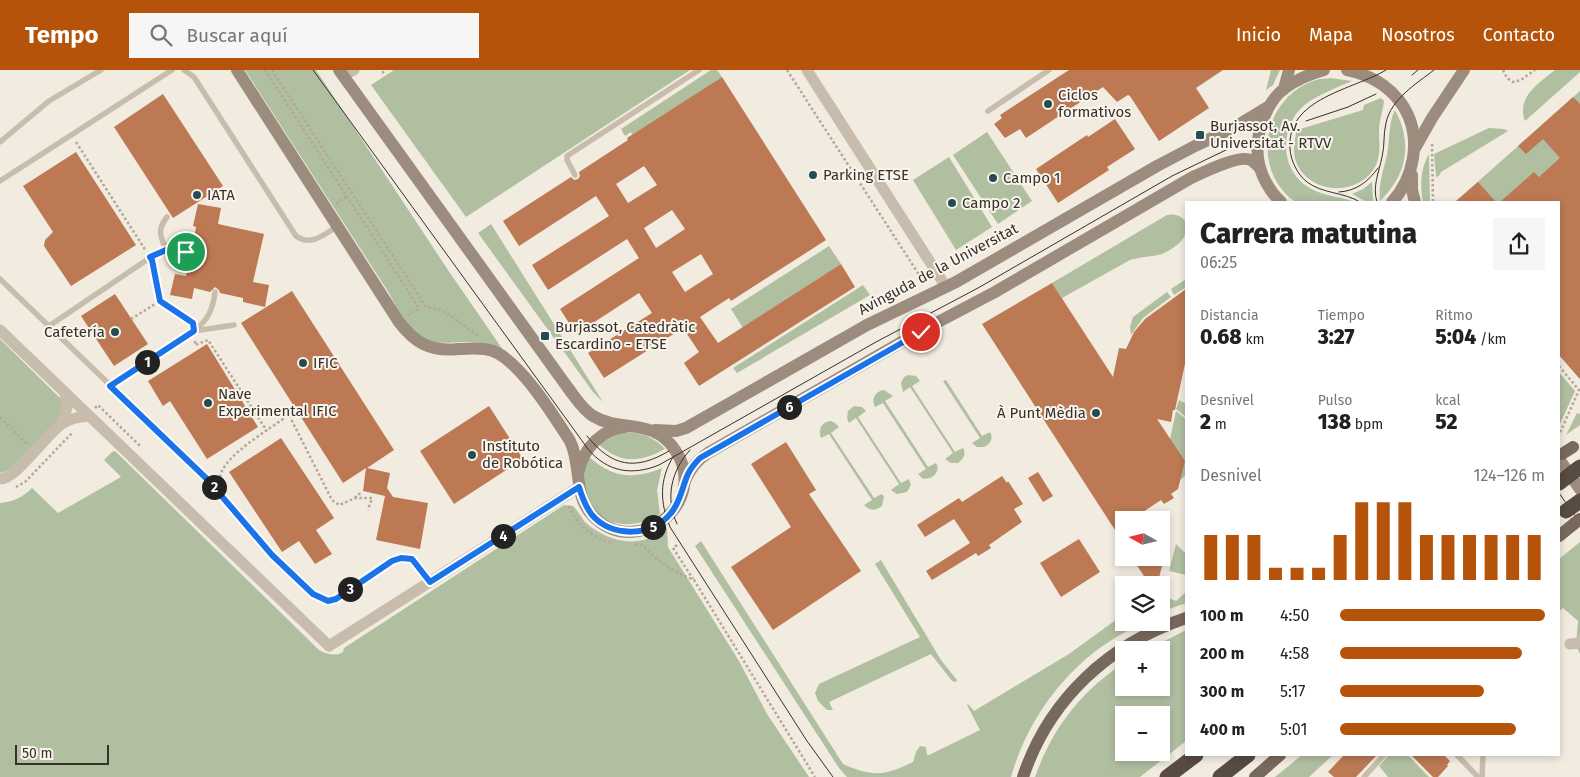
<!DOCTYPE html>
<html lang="es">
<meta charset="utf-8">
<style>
:root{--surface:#fff;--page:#f6f6f6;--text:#222;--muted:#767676;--accent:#b45309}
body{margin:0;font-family:"Fira Sans",sans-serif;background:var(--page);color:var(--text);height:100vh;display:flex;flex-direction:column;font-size:19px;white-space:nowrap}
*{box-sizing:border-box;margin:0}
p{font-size:16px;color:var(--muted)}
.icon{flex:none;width:28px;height:28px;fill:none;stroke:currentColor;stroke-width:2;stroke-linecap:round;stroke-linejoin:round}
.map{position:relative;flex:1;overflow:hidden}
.details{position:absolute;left:1185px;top:131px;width:375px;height:555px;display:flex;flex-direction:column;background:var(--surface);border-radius:0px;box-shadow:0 2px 8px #0003}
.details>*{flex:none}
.needle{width:32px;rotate:278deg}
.tools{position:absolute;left:1115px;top:441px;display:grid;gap:10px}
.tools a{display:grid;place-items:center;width:55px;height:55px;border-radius:0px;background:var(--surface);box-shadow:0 2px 8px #0003;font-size:25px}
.scale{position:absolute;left:15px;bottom:12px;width:94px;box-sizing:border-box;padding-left:5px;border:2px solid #37302b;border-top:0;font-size:14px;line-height:18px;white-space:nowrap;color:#37302b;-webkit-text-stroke:4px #f9f4ec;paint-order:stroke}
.pin{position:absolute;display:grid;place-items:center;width:42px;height:42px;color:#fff;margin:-21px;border:2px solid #fff;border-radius:50%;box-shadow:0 1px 5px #0007}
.km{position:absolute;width:25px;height:25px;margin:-12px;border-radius:50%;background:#222;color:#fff;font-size:14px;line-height:25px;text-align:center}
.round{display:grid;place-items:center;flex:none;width:52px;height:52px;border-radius:0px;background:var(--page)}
.head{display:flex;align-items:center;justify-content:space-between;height:85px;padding:0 15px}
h1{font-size:28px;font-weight:800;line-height:38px}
.metrics{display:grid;grid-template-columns:repeat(3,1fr);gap:8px;height:85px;padding:5px 15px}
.metrics div{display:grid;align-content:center}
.metrics b{font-size:21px;font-weight:800}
.metrics small{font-size:14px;font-weight:400}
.metrics p{font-size:14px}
.chart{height:140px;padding:10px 15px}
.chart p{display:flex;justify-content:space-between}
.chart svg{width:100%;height:90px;margin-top:5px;stroke:var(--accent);stroke-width:6}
ul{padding:0 15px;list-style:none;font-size:16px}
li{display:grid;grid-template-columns:80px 60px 1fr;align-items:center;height:38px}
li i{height:12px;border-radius:6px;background:var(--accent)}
header{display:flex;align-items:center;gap:30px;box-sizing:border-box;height:70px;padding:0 25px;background:var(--accent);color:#fff}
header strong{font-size:24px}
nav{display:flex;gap:28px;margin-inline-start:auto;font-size:18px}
.search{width:350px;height:45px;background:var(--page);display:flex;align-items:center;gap:12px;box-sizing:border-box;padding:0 18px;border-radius:0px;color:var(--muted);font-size:19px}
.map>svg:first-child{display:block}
.green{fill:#b1bfa1;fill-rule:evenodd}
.building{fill:#bc7953;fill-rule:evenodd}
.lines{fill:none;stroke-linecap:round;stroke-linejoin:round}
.path{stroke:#b4a797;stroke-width:2.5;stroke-dasharray:2.5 2.5;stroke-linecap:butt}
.lane{stroke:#c8bcac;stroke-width:5.5}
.street{stroke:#c8bcac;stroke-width:11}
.secondary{stroke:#9c8c7e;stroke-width:12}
.primary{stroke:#78695d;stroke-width:12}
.highway{stroke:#574b42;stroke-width:15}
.tram{stroke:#37302b;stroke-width:1}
.primary-bridge{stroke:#78695d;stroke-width:12}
.highway-bridge{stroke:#574b42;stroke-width:15}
.route-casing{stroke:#fff;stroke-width:10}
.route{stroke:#1a73e8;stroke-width:6}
.poi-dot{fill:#234c55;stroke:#f9f4ec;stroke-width:2}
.labels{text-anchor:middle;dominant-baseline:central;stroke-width:4;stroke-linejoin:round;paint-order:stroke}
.poi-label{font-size:15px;fill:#37302b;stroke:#f9f4ec;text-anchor:start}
.street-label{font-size:15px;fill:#37302b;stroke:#f9f4ec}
</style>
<header>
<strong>Tempo</strong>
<div class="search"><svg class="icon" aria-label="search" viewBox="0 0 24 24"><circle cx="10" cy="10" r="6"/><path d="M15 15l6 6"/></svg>Buscar aquí</div>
<nav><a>Inicio</a><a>Mapa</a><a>Nosotros</a><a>Contacto</a></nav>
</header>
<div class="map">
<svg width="1580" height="707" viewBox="0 0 1580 707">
<rect width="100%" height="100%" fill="#f1ebe0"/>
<g class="green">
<path d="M245 0H316L448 200 503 280C492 276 481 272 469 272 445 271 427 280 409 256 401 246 395 234 389 223Z"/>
<polygon points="394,0 690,0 466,147 371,15"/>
<polygon points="711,0 717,0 722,7 632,65 631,62 625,66 621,59"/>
<polygon points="1271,0 1280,0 1273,15 1266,20"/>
<path d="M1555 0H1580V2L1525 51C1516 27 1539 13 1555 0Z"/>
<path d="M1331 8 1352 11C1338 17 1323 23 1310 31 1281 49 1277 94 1305 115 1320 126 1339 126 1355 132 1341 133 1327 132 1313 132 1308 132 1302 134 1297 132 1290 130 1282 120 1278 114 1254 76 1273 23 1316 10 1321 8 1326 9 1331 8Z"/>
<polygon points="1580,21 1580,309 1559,285 1559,132 1455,132"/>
<path d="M1381 28 1384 31C1383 41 1379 51 1379 61 1379 73 1381 84 1376 95 1361 126 1312 126 1297 94 1292 83 1294 72 1297 60L1363 40 1364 35Z"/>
<path d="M1395 40C1413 74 1407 105 1380 131 1378 115 1383 102 1387 85 1390 70 1388 54 1395 40Z"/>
<polygon points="1489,58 1504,59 1508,61 1441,102 1439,106 1436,107 1434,84"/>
<polygon points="987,62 1032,131 998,154 953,85"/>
<path d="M1429 84 1430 132H1423C1420 116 1420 99 1429 84Z"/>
<polygon points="949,87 992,157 956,180 913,110"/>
<polygon points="1372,112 1373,132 1367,132 1352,124 1363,119"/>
<path d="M1167 145C1179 142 1192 151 1185 165 1182 172 1175 177 1168 181 1160 187 1142 186 1130 190L1062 228 1052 213Z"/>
<polygon points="491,154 603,332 593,322 478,163"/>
<polygon points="829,176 841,194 743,258 731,239"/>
<polygon points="1186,209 1186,217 1174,225 1171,219"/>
<polygon points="863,215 870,225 737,303 733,298"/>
<polygon points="1167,222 1171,227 1143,248 1131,265 1130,257 1133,247"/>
<polygon points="0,269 60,328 63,333 58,350 10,400 0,403"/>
<polygon points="1559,302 1575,321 1559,356"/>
<path d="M908 305 916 306 920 311 912 316 955 382 963 378C967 384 963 389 958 393H951L945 389 953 383 910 317 903 322 901 313 904 307Z"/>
<path d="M946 310 982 366 990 362C994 369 990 374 984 377H977L972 373 980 368 943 311Z"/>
<path d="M884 320 893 326 885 331 928 397 936 393C940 400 936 405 930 408L923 409 918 404 926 399 883 333 875 337C871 329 875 321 884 320Z"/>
<polygon points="1179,330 1186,334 1186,347 1176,339"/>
<polygon points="854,336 862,337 866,341 858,347 901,413 909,409 911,415 907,422 897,424 891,420 899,414 856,348 849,353 847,348 848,341"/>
<polygon points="1176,341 1186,349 1186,405 1180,410 1184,391 1170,369"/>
<polygon points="1577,343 1580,344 1580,355 1566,365"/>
<path d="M831 351 835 353 839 357 831 363 874 428 882 424 884 427 882 436C875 441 870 441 864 435L872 430 829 364 821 368C818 360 821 352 831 351Z"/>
<path d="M624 362C641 363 653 366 665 379 639 393 621 394 598 374L605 368Z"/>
<path d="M115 381 319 580C326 584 336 587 343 582L344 578 564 435 573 436C578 441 581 447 585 452 600 466 623 475 643 470 653 468 660 462 667 457L668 477 739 591 767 644 809 707H0V433C13 432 23 427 32 418L58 443 121 407 104 390 112 382Z"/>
<path d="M588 386C613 408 632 410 662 398L657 420 660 444C631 463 591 456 585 417 584 412 583 406 584 401 584 396 587 391 588 386Z"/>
<path d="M701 471 843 694C872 707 885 706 913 692L916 682 920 676 926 677 927 685H929L980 660 967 635 968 634 974 641 1069 584 1124 544V552L1142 553C1123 563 1103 574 1087 588 1051 619 1024 661 1011 707H847L839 698 695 476Z"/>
<polygon points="1580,472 1580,584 1576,575 1578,551 1563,538 1559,541 1559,489"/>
<polygon points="1176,474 1184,482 1186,482 1186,505 1169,501"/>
<polygon points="881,490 941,590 957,610 956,612 952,611 931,584 829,632 833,640 827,640 818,631 815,623 819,614 920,567 875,494"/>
<polygon points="1186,522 1186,533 1161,542 1161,525 1176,531"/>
<path d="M1186 560V671L1140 707H1035C1052 659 1081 621 1124 593V618H1161V580H1147ZM1124 645H1161V682H1124Z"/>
<polygon points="1302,685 1333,685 1309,707 1275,707"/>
<polygon points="1389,685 1408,685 1429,707 1388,707 1379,696"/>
</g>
<g class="building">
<polygon points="1069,0 1223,0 1196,18 1209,38 1159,71 1130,26 1128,25 1117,32 1103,17 1026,68 1020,59 1005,68 994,54 1002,48 1000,45"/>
<path d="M722 7 826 170 731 231 729 228 700 247 718 273 841 194 855 217 699 316 684 293 699 282 683 258 604 308 588 283 652 243 639 223 576 264 560 239 639 188 627 169 548 220 532 195 609 146 596 126 519 176 503 151 571 107 574 110 578 109 580 106 579 102 628 70 627 68ZM644 96 657 115 628 133 616 114ZM672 140 685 159 656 178 644 158ZM701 184 713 204 685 222 672 202Z"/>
<polygon points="163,24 223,116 173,148 114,57"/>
<polygon points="1573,27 1580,34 1580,309 1559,285 1559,132 1500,132 1534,102 1539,107 1560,88 1543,69 1526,84 1518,76"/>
<polygon points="1115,49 1135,79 1107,97 1109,100 1058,133 1036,99 1087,65 1088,67"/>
<polygon points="76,82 136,175 71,216 44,176 45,170 53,162 23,116"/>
<polygon points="1478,112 1496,132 1455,132"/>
<polygon points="198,134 221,138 218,154 264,164 253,212 269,215 265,237 243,232 243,228 220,223 219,220 215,217 210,222 194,218 192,229 170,225 175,204 186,206 190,188 193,188 195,185 195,182 192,179 196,157 193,156"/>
<polygon points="1052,213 1113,307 1119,278 1126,279 1134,262 1145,249 1186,219 1186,289 1175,340 1173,340 1171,352 1157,349 1185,391 1178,419 1171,424 1174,428 1164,434 1161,430 1140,444 1144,450 1124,450 1124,474 982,254"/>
<polygon points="292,221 394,380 367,398 390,403 387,418 393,427 428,433 420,479 376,470 385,426 363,421 366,398 343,413 241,253"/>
<polygon points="115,224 148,274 114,296 81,246"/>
<polygon points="207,274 258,357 207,389 170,331 163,336 148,311"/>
<polygon points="489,336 523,389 454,434 420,381"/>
<polygon points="281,368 334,448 316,460 332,484 315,494 299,471 282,482 229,402"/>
<polygon points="786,372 816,420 809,424 861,501 773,560 731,497 791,457 751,394"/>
<polygon points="1038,402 1053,426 1043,432 1028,408"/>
<polygon points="1002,406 1007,413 1008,411 1023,434 1014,439 1022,452 989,475 991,478 978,486 976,483 932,510 926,501 970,473 954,449 925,467 917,455 959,428 962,432"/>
<polygon points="1079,469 1100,502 1061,527 1040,493"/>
<polygon points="1132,488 1164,488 1158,512 1154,515 1150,515"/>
<polygon points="1344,685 1377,685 1356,707 1334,707 1328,702"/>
<polygon points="1411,685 1444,685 1450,691 1447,695 1448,696 1438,707 1433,707"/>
</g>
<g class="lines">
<g class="path">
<polyline points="265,0 419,238 408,245"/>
<polyline points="272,0 426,237 441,240 452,247 479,266"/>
<polyline points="787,0 925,214"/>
<polyline points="1503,0 1507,8 1513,12 1521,10 1535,0"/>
<polyline points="382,3 386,0"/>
<polyline points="76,72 146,181"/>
<polyline points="1432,74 1433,132"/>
<polyline points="336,134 347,126"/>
<polyline points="153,195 160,231 191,252"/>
<polyline points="131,249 160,231"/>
<polyline points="195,271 195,275 208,270 267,361"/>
<polyline points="1559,296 1579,320 1559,365"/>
<polyline points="95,338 98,335 141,377"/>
<polyline points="0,347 27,374"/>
<path d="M220 407C223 386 271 358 289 345L332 430 339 435 355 428H372L368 440"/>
<polyline points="16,417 25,412 73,362"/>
<polyline points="355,428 358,424 363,424"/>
<path d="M569 436C575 452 593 469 610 472"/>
<path d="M635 475H642C658 492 672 501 694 510L815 707"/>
<polyline points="677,475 673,478 693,509"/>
</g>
<g class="lane">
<path d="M184 0 194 7 296 166C311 177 325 164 338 156"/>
<polyline points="988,41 1049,0"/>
<polyline points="0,72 49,31 101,0"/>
<polyline points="575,105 567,90 567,86 699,0"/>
<polyline points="0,111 172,0"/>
<path d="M166 180C160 165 157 160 167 147"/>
<polyline points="0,209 194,396 217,419 251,462 272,485 319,528 328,531 332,531 392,491 401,488 412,489 430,513"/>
<path d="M49 256 157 183C169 179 180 179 191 184"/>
<path d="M195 260C208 250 213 239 215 222"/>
<polyline points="110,316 194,261 234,255"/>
<polyline points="1457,685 1478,707"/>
<polyline points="1364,707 1384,685"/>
<polyline points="1482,707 1483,685"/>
</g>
<g class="street">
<polyline points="807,0 946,217"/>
<polyline points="343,6 354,0"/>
<polyline points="0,260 329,576 579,417"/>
<polyline points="61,354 67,338 65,323"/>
<path d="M0 409C17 409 47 363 63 353 71 348 79 347 89 346"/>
<polyline points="1570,574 1580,573"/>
</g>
<g class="secondary">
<path d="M237 0 399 252C415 273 431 282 458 279 470 279 481 277 493 281 520 291 554 346 570 371 582 395 573 426 593 446 637 491 711 432 675 380 653 347 621 363 593 346 583 340 575 327 568 318L339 0"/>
<path d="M1347 0C1391 9 1420 43 1413 88 1410 106 1404 119 1392 132"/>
<polyline points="1284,19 1289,0"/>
<polyline points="1415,78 1432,48 1464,0"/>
<polyline points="1412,105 1412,120 1415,132"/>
<path d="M1281 132C1269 121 1260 104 1258 88 1255 64 1266 32 1285 18 1297 9 1310 4 1324 0"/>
<polyline points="655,360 676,361 686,358 867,255 956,212 1157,96 1195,76 1235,57 1268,37"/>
<polyline points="1559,389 1580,419"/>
<path d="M579 400C584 378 602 359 625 357"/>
<path d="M685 411C690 399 697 390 708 383L921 261 995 222 1191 108C1202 103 1239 84 1251 90 1254 92 1258 96 1260 98"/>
</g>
<g class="primary">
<polyline points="1559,466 1575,453"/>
<path d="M1023 707C1049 629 1109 574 1186 548"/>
<polyline points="1255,707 1280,685"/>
</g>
<g class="highway">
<polyline points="1167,707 1196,685"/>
<polyline points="1220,707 1248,685"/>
</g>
<g class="tram">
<path d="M313 0 588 379C607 402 632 406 659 395L876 272 978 218 1172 106 1228 79"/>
<polyline points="1412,5 1418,0"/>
<polyline points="1306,51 1348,37 1376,24"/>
<path d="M1339 122C1356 121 1368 112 1378 98"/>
<path d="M1360 132C1344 122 1323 124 1307 112 1297 104 1291 91 1290 79 1286 28 1353 20 1386 0"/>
<path d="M1377 132C1372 117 1379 102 1382 87 1385 76 1383 64 1386 53 1391 29 1416 14 1434 0"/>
<path d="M587 366C612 397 635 401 669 381"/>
<path d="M673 387C659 410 660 433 670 457L807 671 833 707"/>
<polyline points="1559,423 1580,453"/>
<path d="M677 454C665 428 671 401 690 380"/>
</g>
<g class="primary-bridge">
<polyline points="1562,384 1573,377"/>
<polyline points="1575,453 1580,449"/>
</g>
<g class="highway-bridge">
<polyline points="1559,413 1580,397"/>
<polyline points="1566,441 1580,431"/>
</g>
</g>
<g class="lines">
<defs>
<path id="route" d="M186 182 166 180 150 187 152 190 160 231 193 253 194 261 110 316 207 409 272 485 313 524 328 531 336 529 392 491 401 488 412 489 430 512 579 417C582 427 585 436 592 445 612 468 652 467 671 443 681 431 682 417 688 404 691 398 695 393 700 388L921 262"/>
</defs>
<use href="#route" class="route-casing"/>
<use href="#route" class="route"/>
</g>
<g class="poi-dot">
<circle cx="1048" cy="34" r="5"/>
<rect x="1195" y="60" width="10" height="10" rx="2.5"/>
<circle cx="813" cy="105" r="5"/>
<circle cx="993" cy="108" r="5"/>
<circle cx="197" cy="125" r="5"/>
<circle cx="952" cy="133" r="5"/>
<circle cx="115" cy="262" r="5"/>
<rect x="540" y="261" width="10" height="10" rx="2.5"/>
<circle cx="303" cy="293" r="5"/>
<circle cx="208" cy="333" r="5"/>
<circle cx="1096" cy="343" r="5"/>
<circle cx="472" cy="385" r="5"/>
</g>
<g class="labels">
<g class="poi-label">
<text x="1058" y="25">Ciclos<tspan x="1058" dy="17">formativos</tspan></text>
<text x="1210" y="56">Burjassot, Av.<tspan x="1210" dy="17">Universitat - RTVV</tspan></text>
<text x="823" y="105">Parking ETSE</text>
<text x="1003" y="108">Campo 1</text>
<text x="207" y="125">IATA</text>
<text x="962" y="133">Campo 2</text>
<text x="555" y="257">Burjassot, Catedràtic<tspan x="555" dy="17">Escardino - ETSE</tspan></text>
<text x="105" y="262" text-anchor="end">Cafetería</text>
<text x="313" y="293">IFIC</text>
<text x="218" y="324">Nave<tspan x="218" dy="17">Experimental IFIC</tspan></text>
<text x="1086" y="343" text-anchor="end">À Punt Mèdia</text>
<text x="482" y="376">Instituto<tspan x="482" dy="17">de Robótica</tspan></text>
</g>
<g class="street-label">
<text transform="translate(938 199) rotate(-28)">Avinguda de la Universitat</text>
</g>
</g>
</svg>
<div class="tools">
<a><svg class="needle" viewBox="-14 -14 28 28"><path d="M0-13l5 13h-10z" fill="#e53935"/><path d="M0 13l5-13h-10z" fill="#767676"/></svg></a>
<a><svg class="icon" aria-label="layers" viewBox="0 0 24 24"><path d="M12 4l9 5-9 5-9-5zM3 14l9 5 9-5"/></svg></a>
<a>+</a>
<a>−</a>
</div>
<div class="scale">50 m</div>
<div class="pin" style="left:186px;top:182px;background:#1e9e55"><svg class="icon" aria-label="arrive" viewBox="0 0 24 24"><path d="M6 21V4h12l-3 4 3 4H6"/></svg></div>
<div class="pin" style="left:921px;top:262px;background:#d93025"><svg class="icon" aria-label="check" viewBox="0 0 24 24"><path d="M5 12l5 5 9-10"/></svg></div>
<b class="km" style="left:147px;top:292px">1</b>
<b class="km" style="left:214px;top:417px">2</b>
<b class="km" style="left:350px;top:519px">3</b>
<b class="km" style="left:503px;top:466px">4</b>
<b class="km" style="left:653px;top:457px">5</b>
<b class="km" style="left:789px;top:337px">6</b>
<section class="details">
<div class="head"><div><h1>Carrera matutina</h1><p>06:25</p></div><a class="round"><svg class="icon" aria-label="share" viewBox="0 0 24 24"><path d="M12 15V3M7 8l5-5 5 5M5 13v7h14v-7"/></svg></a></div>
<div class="metrics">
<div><p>Distancia</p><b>0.68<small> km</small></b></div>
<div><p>Tiempo</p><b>3:27</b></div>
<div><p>Ritmo</p><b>5:04<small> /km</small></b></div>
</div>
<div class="metrics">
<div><p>Desnivel</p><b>2<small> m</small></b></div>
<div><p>Pulso</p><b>138<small> bpm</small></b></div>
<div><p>kcal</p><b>52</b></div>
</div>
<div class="chart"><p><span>Desnivel</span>124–126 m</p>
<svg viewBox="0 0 160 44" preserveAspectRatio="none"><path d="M5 44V22M15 44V22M25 44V22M35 44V38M45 44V38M55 44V38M65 44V22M75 44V6M85 44V6M95 44V6M105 44V22M115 44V22M125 44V22M135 44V22M145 44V22M155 44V22"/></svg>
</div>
<ul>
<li><b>100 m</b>4:50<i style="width:100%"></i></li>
<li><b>200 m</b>4:58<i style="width:89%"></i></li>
<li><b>300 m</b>5:17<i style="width:70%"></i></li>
<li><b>400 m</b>5:01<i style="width:86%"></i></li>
</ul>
</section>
</div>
